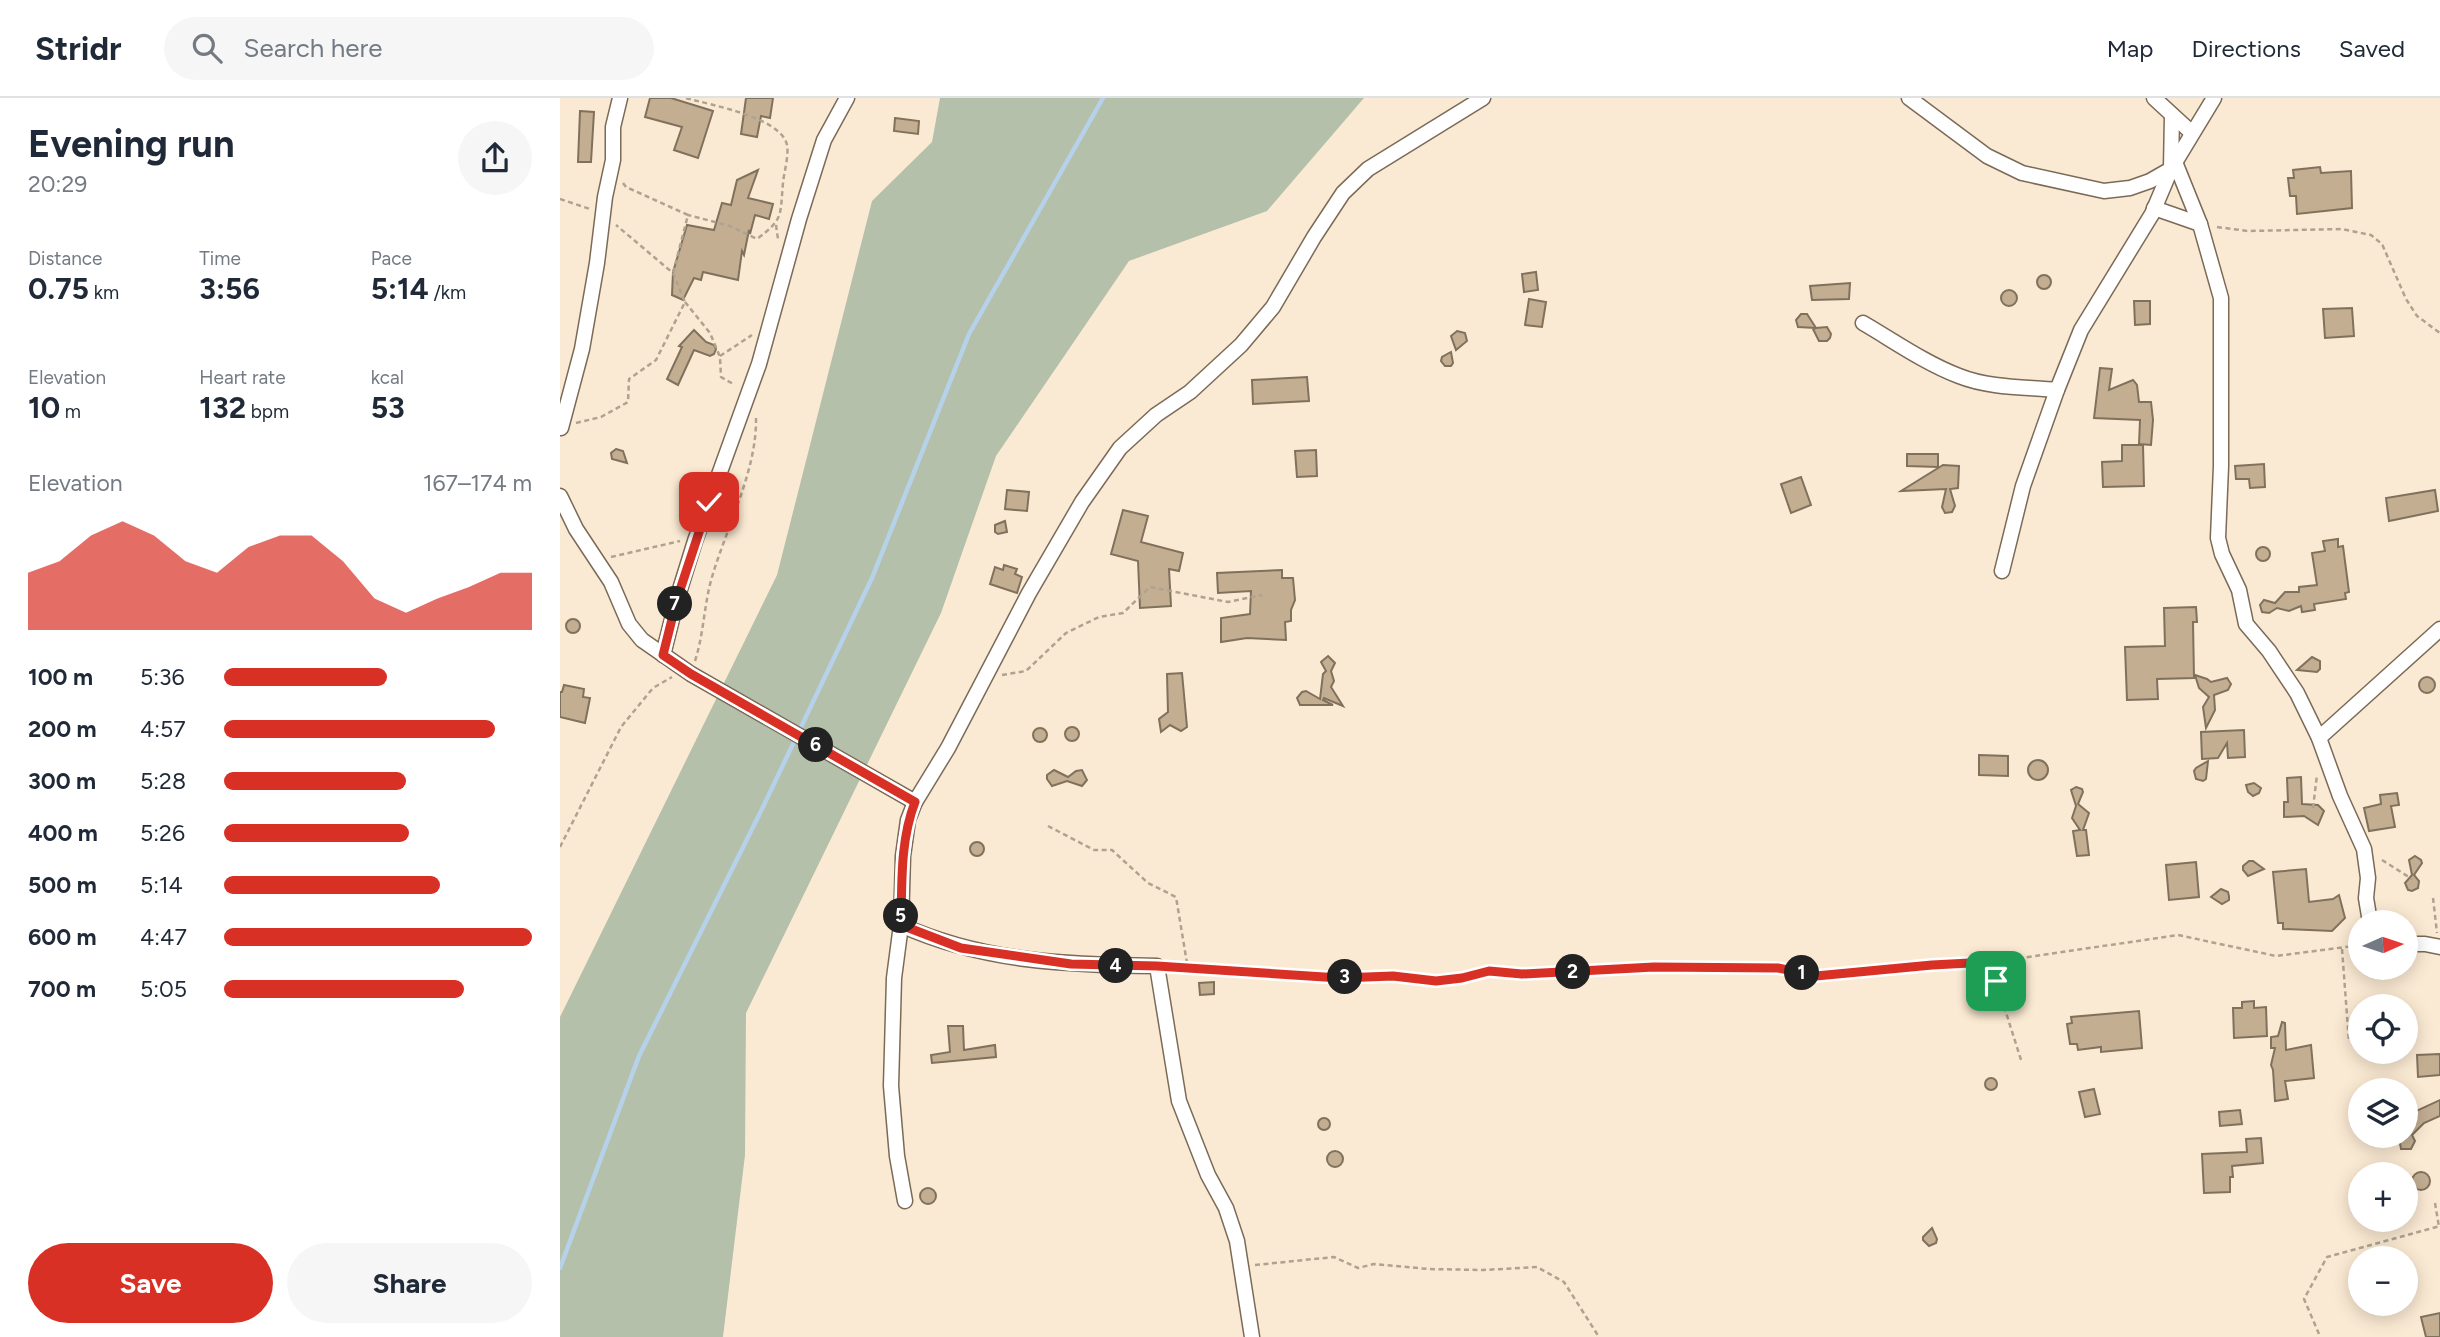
<!DOCTYPE html>
<meta charset="utf-8">
<style>
:root{--surface:#fff;--page:#f6f6f7;--text:#1f2937;--muted:#747a83;--line:#e0e1e3;--accent:#d93025}
body{margin:0;font-family:Figtree,sans-serif;background:var(--page);color:var(--text);height:100vh;display:flex;flex-direction:column;font-size:26px;white-space:nowrap}
*{box-sizing:border-box;margin:0}
p{font-size:23px;color:var(--muted)}
.icon{flex:none;width:38px;height:38px;fill:none;stroke:currentColor;stroke-width:2;stroke-linecap:round;stroke-linejoin:round}
.map{position:relative;flex:1;overflow:hidden}
.side{display:flex;flex-direction:column;background:var(--surface);width:560px}
.side>*{flex:none}
.needle{width:46px;rotate:87deg}
.tools{position:absolute;left:1788px;top:812px;display:grid;gap:14px}
.tools a{display:grid;place-items:center;width:70px;height:70px;border-radius:50%;background:var(--surface);box-shadow:0 4px 18px #0003;font-size:35px}
.pin{position:absolute;display:grid;place-items:center;width:60px;height:60px;color:#fff;margin:-30px;border-radius:14px;box-shadow:0 4px 10px #0006}
.km{position:absolute;width:35px;height:35px;margin:-18px;border-radius:50%;background:#222;color:#fff;font-size:19px;line-height:35px;text-align:center}
.round{display:grid;place-items:center;flex:none;width:74px;height:74px;border-radius:37px;background:var(--page)}
.overview{display:flex;align-items:center;justify-content:space-between;height:119px;padding:0 28px}
h1{font-size:38px;font-weight:700;line-height:52px}
.metrics{display:grid;grid-template-columns:repeat(3,1fr);gap:10px;height:119px;padding:7px 28px}
.metrics div{display:grid;align-content:center}
.metrics b{font-size:30px;font-weight:700}
.metrics small{font-size:19px;font-weight:400}
.metrics p{font-size:19px}
.chart{height:196px;padding:14px 28px}
.chart p{display:flex;justify-content:space-between}
.chart svg{width:100%;height:126px;margin-top:7px;fill:var(--accent);opacity:.7}
.button{display:flex;gap:14px;margin-top:auto;padding:14px 28px}
.button a{flex:1;height:80px;border-radius:42px;background:var(--accent);color:#fff;font-size:28px;font-weight:700;line-height:80px;text-align:center}
.button a+a{background:var(--page);color:var(--text)}
ul{padding:0 28px;list-style:none;font-size:23px}
li{display:grid;grid-template-columns:112px 84px 1fr;align-items:center;height:52px}
li i{height:18px;border-radius:9px;background:var(--accent)}
header{display:flex;align-items:center;gap:42px;box-sizing:border-box;height:98px;padding:0 35px;background:var(--surface);border-bottom:2px solid var(--line)}
header strong{font-size:33px}
nav{display:flex;gap:38px;margin-inline-start:auto;font-size:24px}
.search{width:490px;height:63px;background:var(--page);display:flex;align-items:center;gap:18px;box-sizing:border-box;padding:0 24px;border-radius:38px;color:var(--muted);font-size:26px}
main{display:flex;flex:1;min-height:0}
.map>svg:first-child{display:block}
.green{fill:#b4c0a9}
.lines{fill:none;stroke-linecap:round;stroke-linejoin:round}
.stream{stroke:#b6d1ea;stroke-width:4.5}
.building{fill:#c3ae92;stroke:#80715d;stroke-width:2}
.minor-casing{stroke:#7a6a57;stroke-width:17}
.path{stroke:#afa290;stroke-width:2.5;stroke-dasharray:5 3.5;stroke-linecap:butt}
.minor{stroke:#fff;stroke-width:14}
.route-casing{stroke:#fff;stroke-width:14}
.route{stroke:#d93025;stroke-width:9}
</style>
<header>
<strong>Stridr</strong>
<div class="search"><svg class="icon" aria-label="search" viewBox="0 0 24 24"><circle cx="10" cy="10" r="6"/><path d="M15 15l6 6"/></svg>Search here</div>
<nav><a>Map</a><a>Directions</a><a>Saved</a></nav>
</header>
<main>
<section class="side">
<div class="overview"><div><h1>Evening run</h1><p>20:29</p></div><a class="round"><svg class="icon" aria-label="share" viewBox="0 0 24 24"><path d="M12 15V3M7 8l5-5 5 5M5 13v7h14v-7"/></svg></a></div>
<div class="metrics">
<div><p>Distance</p><b>0.75<small> km</small></b></div>
<div><p>Time</p><b>3:56</b></div>
<div><p>Pace</p><b>5:14<small> /km</small></b></div>
</div>
<div class="metrics">
<div><p>Elevation</p><b>10<small> m</small></b></div>
<div><p>Heart rate</p><b>132<small> bpm</small></b></div>
<div><p>kcal</p><b>53</b></div>
</div>
<div class="chart"><p><span>Elevation</span>167–174 m</p>
<svg viewBox="0 0 160 44" preserveAspectRatio="none"><path d="M0 44V24L10 20L20 11L30 6L40 11L50 20L60 24L70 15L80 11L90 11L100 20L110 33L120 38L130 33L140 29L150 24L160 24V44z"/></svg>
</div>
<ul>
<li><b>100 m</b>5:36<i style="width:53%"></i></li>
<li><b>200 m</b>4:57<i style="width:88%"></i></li>
<li><b>300 m</b>5:28<i style="width:59%"></i></li>
<li><b>400 m</b>5:26<i style="width:60%"></i></li>
<li><b>500 m</b>5:14<i style="width:70%"></i></li>
<li><b>600 m</b>4:47<i style="width:100%"></i></li>
<li><b>700 m</b>5:05<i style="width:78%"></i></li>
</ul>
<div class="button"><a>Save</a><a>Share</a></div>
</section>
<div class="map">
<svg width="1880" height="1239" viewBox="0 0 1880 1239">
<rect width="100%" height="100%" fill="#fbead3"/>
<polygon class="green" points="380,0 804,0 707,113 569,163 436,358 381,515 186,915 185,1057 163,1239 0,1239 0,919 217,477 312,103 372,44"/>
<g class="lines">
<polyline class="stream" points="0,1170 79,958 202,711 312,480 409,236 543,0"/>
</g>
<g class="building">
<polygon points="90,0 111,0 153,13 138,60 114,52 122,29 85,19"/>
<polygon points="186,0 213,0 210,20 201,18 197,39 181,36"/>
<polygon points="20,13 34,14 31,64 18,64"/>
<polygon points="335,20 359,23 358,36 334,33"/>
<polygon points="1760,69 1761,75 1791,73 1792,110 1737,116 1736,98 1730,98 1728,80 1734,80 1733,72"/>
<polygon points="198,72 188,100 213,106 209,121 195,117 190,136 189,132 184,157 182,153 178,182 143,174 141,182 134,180 123,202 112,197 113,174 127,127 154,132 162,105 171,107 177,82"/>
<polygon points="976,174 978,192 964,194 962,176"/>
<circle cx="1484" cy="184" r="7"/>
<polygon points="1290,185 1289,201 1252,202 1250,188"/>
<circle cx="1449" cy="200" r="8"/>
<polygon points="969,201 986,204 982,229 965,227"/>
<polygon points="1574,203 1590,203 1590,226 1575,227"/>
<polygon points="1792,210 1794,238 1765,240 1763,211"/>
<polygon points="1241,216 1247,216 1256,230 1267,229 1271,236 1270,240 1267,243 1259,243 1253,231 1256,230 1238,229 1236,222"/>
<polygon points="134,232 146,244 154,247 156,251 154,256 150,258 134,252 118,287 107,281 122,249 119,248"/>
<polygon points="897,233 905,235 907,243 896,252 891,238"/>
<polygon points="891,254 893,265 891,268 885,268 881,263 882,259"/>
<polygon points="1540,270 1552,271 1549,292 1573,282 1577,287 1579,304 1591,304 1593,322 1591,347 1579,346 1580,322 1534,320"/>
<polygon points="747,279 749,303 693,306 692,282"/>
<polygon points="1562,347 1583,347 1584,388 1543,389 1542,364 1562,363"/>
<polygon points="56,351 63,353 67,365 52,361 51,355"/>
<polygon points="756,352 757,378 737,379 735,353"/>
<polygon points="1347,356 1378,356 1378,369 1347,368"/>
<polygon points="1704,366 1705,389 1690,390 1689,381 1676,381 1675,368"/>
<polygon points="1383,367 1399,368 1398,390 1390,391 1395,408 1392,414 1385,415 1382,409 1386,391 1341,393"/>
<polygon points="1241,379 1251,407 1231,415 1221,386"/>
<polygon points="447,392 469,394 467,413 445,411"/>
<polygon points="1875,392 1878,413 1829,423 1826,400"/>
<polygon points="563,412 588,418 581,444 623,455 619,473 609,471 611,508 580,510 578,463 551,456"/>
<polygon points="445,423 447,434 438,436 435,434 435,427"/>
<polygon points="1778,441 1778,449 1783,448 1789,494 1785,495 1786,501 1754,506 1755,512 1742,514 1741,508 1729,513 1717,510 1709,515 1702,514 1700,507 1704,502 1715,505 1725,494 1739,494 1739,489 1757,487 1752,455 1765,453 1763,443"/>
<circle cx="1703" cy="456" r="7"/>
<polygon points="444,467 457,471 455,476 462,479 457,495 430,486 435,469 443,472"/>
<polygon points="722,472 722,480 733,480 735,502 731,512 731,523 725,524 726,542 687,540 661,544 661,520 690,516 691,493 658,495 657,475"/>
<polygon points="1636,509 1637,524 1633,524 1634,580 1597,581 1598,601 1567,602 1565,549 1605,548 1604,510"/>
<circle cx="13" cy="528" r="7"/>
<polygon points="768,558 775,565 771,573 774,583 771,589 783,608 764,600 763,602 773,607 740,607 737,600 742,594 746,593 760,601 763,576 766,573 761,564"/>
<polygon points="1752,559 1760,563 1760,571 1757,574 1737,572"/>
<polygon points="622,575 627,629 621,633 610,627 601,634 599,621 608,614 607,576"/>
<polygon points="1635,577 1647,581 1651,584 1667,580 1671,586 1668,592 1654,597 1655,612 1646,630 1643,609 1649,599 1639,590"/>
<circle cx="1867" cy="587" r="8"/>
<polygon points="4,587 24,591 23,599 30,600 25,625 0,619 0,594 2,594"/>
<circle cx="512" cy="636" r="7"/>
<circle cx="480" cy="637" r="7"/>
<polygon points="1684,632 1685,659 1668,660 1667,645 1658,660 1642,661 1641,634"/>
<polygon points="1419,657 1448,658 1448,678 1419,677"/>
<circle cx="1478" cy="672" r="10"/>
<polygon points="1648,663 1646,681 1643,683 1636,681 1634,673 1636,670"/>
<polygon points="494,672 508,679 516,673 522,672 527,682 522,688 507,683 492,688 487,681 487,677"/>
<polygon points="1741,679 1742,706 1758,707 1764,713 1758,727 1744,718 1724,719 1724,704 1728,704 1727,680"/>
<polygon points="1694,685 1701,690 1699,695 1693,698 1688,694 1686,687"/>
<polygon points="1516,689 1522,691 1523,694 1518,706 1529,715 1523,732 1526,732 1529,757 1517,758 1513,733 1520,732 1512,720 1516,708 1511,692"/>
<polygon points="1837,695 1839,707 1831,708 1835,729 1809,733 1804,710 1821,706 1820,697"/>
<circle cx="417" cy="751" r="7"/>
<polygon points="1855,758 1861,762 1862,765 1854,777 1859,783 1858,790 1852,793 1848,792 1845,785 1852,777 1849,762"/>
<polygon points="1689,763 1693,763 1704,771 1688,778 1683,772 1683,768"/>
<polygon points="1636,764 1639,799 1609,802 1606,767"/>
<polygon points="1746,771 1749,804 1773,801 1779,797 1785,820 1772,833 1723,831 1723,825 1718,825 1713,774"/>
<polygon points="1661,791 1668,794 1669,798 1669,802 1662,806 1651,799"/>
<polygon points="654,884 654,896 640,897 639,885"/>
<polygon points="1694,903 1694,910 1706,909 1707,938 1674,940 1673,910 1682,910 1682,904"/>
<polygon points="1579,913 1582,950 1541,954 1541,949 1518,952 1517,946 1510,946 1507,926 1512,925 1511,919"/>
<polygon points="1722,924 1725,925 1726,952 1751,947 1754,980 1725,983 1728,1001 1715,1003 1713,972 1711,967 1715,950 1711,950 1711,939 1718,938"/>
<polygon points="388,928 403,928 404,952 435,947 436,959 372,965 371,957 390,954"/>
<polygon points="1880,956 1880,977 1858,979 1857,957"/>
<circle cx="1431" cy="986" r="6"/>
<polygon points="1534,991 1540,1016 1525,1019 1519,994"/>
<polygon points="1880,1002 1880,1018 1864,1025 1852,1037 1855,1043 1851,1051 1841,1051 1839,1040 1846,1038 1848,1021 1854,1014"/>
<polygon points="1680,1012 1682,1026 1660,1028 1659,1014"/>
<circle cx="764" cy="1026" r="6"/>
<polygon points="1701,1040 1703,1065 1672,1068 1673,1079 1670,1079 1670,1094 1644,1095 1642,1056 1687,1054 1686,1041"/>
<circle cx="775" cy="1061" r="8"/>
<circle cx="1861" cy="1083" r="9"/>
<circle cx="368" cy="1098" r="8"/>
<polygon points="1372,1130 1377,1141 1376,1145 1369,1148 1363,1142 1363,1139"/>
<polygon points="1880,1215 1880,1239 1866,1239 1861,1219"/>
</g>
<g class="lines">
<defs>
<g id="minor">
<polyline points="1349,0 1427,58 1462,75 1544,93 1570,90 1590,83 1611,71 1654,0"/>
<polyline points="1594,0 1632,35"/>
<polyline points="1615,64 1640,126 1661,200 1661,368 1658,440 1662,456 1679,492 1686,526 1709,553 1737,595 1759,640 1780,698 1804,751 1808,780 1806,800 1810,824"/>
<polyline points="1594,110 1640,126"/>
<path d="M1303 225C1334 243 1365 265 1399 278 1429 290 1465 289 1497 292"/>
<polyline points="1,330 22,251 37,165 45,99 53,62 53,29 60,0"/>
<polyline points="0,398 16,431 51,484 69,526 82,542 131,576 355,704"/>
<polyline points="1442,473 1463,388 1497,292 1521,232 1592,116 1611,71 1612,17"/>
<polyline points="103,557 117,501 135,443 199,266 239,121 264,42 287,0"/>
<polyline points="1759,640 1880,531"/>
<path d="M341 827C423 864 507 867 597 868L619 1003 648 1077 666 1110 677 1143 692 1239"/>
<polyline points="1846,846 1865,846 1880,849"/>
<polyline points="345,1103 337,1058 331,988 334,880 341,827 343,758 348,722 355,704 388,650 469,495 522,404 560,350 596,317 630,294 681,247 713,209 754,139 783,95 808,71 923,0"/>
</g>
</defs>
<use href="#minor" class="minor-casing"/>
<g class="path">
<path d="M126 0C150 7 221 19 227 47 229 58 224 74 223 85 220 117 224 121 197 141L170 128 128 117"/>
<polyline points="63,85 66,89 128,117 113,175"/>
<polyline points="0,101 30,111"/>
<polyline points="216,127 218,141"/>
<polyline points="1657,129 1688,133 1782,131 1811,137 1822,146 1846,201 1857,218 1880,235"/>
<polyline points="125,204 150,235 160,259 161,279 175,287"/>
<polyline points="160,258 192,237"/>
<polyline points="16,325 41,319 68,304 69,281 96,262 125,204 113,175 56,127"/>
<polyline points="161,417 176,401"/>
<polyline points="51,459 120,443"/>
<path d="M135 563C144 535 144 506 152 479 167 428 197 372 196 320"/>
<polyline points="442,577 466,573 506,535 539,519 563,515 590,489 668,504 702,497"/>
<polyline points="1753,710 1757,677"/>
<polyline points="488,728 534,752 552,752 588,785 616,799 628,871"/>
<polyline points="0,749 61,629 93,590 112,579"/>
<polyline points="1822,762 1852,781"/>
<polyline points="1873,800 1877,835"/>
<polyline points="1782,851 1789,944"/>
<polyline points="1448,862 1436,883 1462,965"/>
<polyline points="612,870 780,880 833,878 876,883 902,880 929,873 962,876 1095,869 1218,870 1257,878 1372,867 1448,862 1618,837 1716,858 1801,847"/>
<polyline points="1875,1105 1879,1129"/>
<polyline points="695,1167 774,1159 798,1170 814,1166 868,1171 923,1172 977,1169 1004,1184 1039,1239"/>
<polyline points="1759,1236 1744,1201 1767,1159 1880,1128"/>
</g>
<use href="#minor" class="minor"/>
</g>
<g class="lines">
<defs>
<path id="route" d="M149 404 117 501 103 557 131 576 355 704C340 743 342 785 341 827L401 850 511 866 597 868 780 880 833 878 876 883 902 880 929 873 962 876 1094 869 1218 870 1256 878 1372 867 1448 863 1436 883"/>
</defs>
<use href="#route" class="route-casing"/>
<use href="#route" class="route"/>
</g>
</svg>
<div class="tools">
<a><svg class="needle" viewBox="-14 -14 28 28"><path d="M0-13l5 13h-10z" fill="#e53935"/><path d="M0 13l5-13h-10z" fill="#747a83"/></svg></a>
<a><svg class="icon" aria-label="locate" viewBox="0 0 24 24"><circle cx="12" cy="12" r="6"/><path d="M12 2v4M12 18v4M2 12h4M18 12h4"/></svg></a>
<a><svg class="icon" aria-label="layers" viewBox="0 0 24 24"><path d="M12 4l9 5-9 5-9-5zM3 14l9 5 9-5"/></svg></a>
<a>+</a>
<a>−</a>
</div>
<div class="pin" style="left:1436px;top:883px;background:#1e9e55"><svg class="icon" aria-label="arrive" viewBox="0 0 24 24"><path d="M6 21V4h12l-3 4 3 4H6"/></svg></div>
<div class="pin" style="left:149px;top:404px;background:#d93025"><svg class="icon" aria-label="check" viewBox="0 0 24 24"><path d="M5 12l5 5 9-10"/></svg></div>
<b class="km" style="left:1242px;top:875px">1</b>
<b class="km" style="left:1013px;top:874px">2</b>
<b class="km" style="left:785px;top:879px">3</b>
<b class="km" style="left:556px;top:868px">4</b>
<b class="km" style="left:341px;top:818px">5</b>
<b class="km" style="left:256px;top:647px">6</b>
<b class="km" style="left:115px;top:506px">7</b>
</div>
</main>
